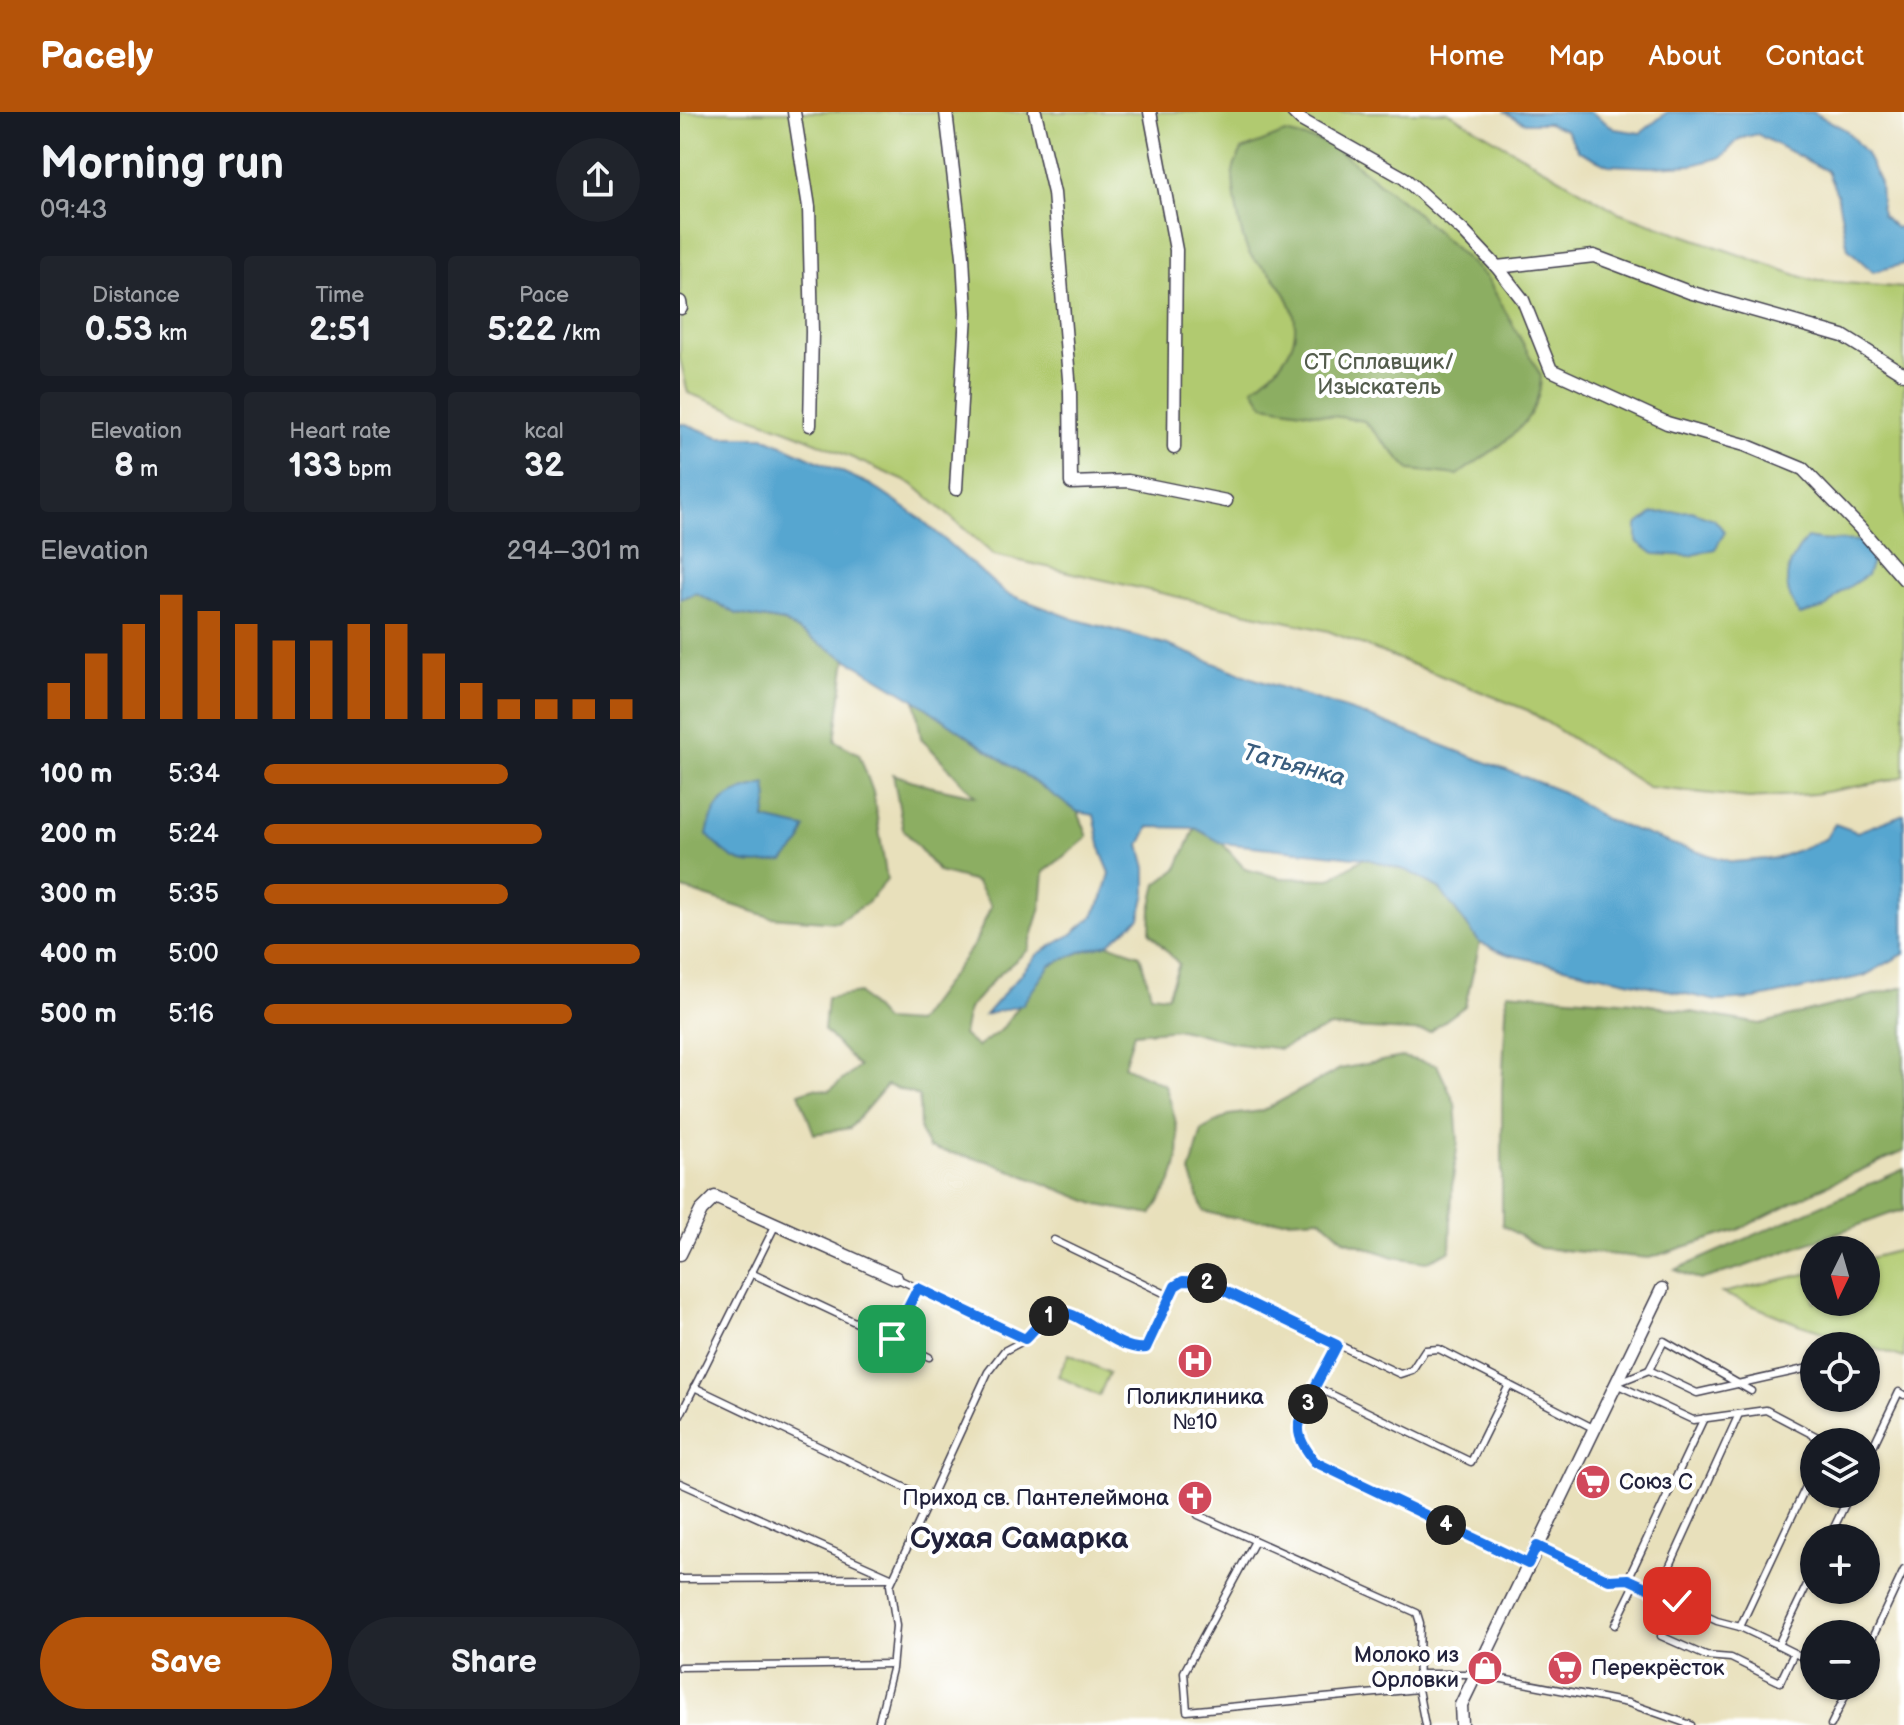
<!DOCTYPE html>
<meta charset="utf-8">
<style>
:root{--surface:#171b24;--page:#20242c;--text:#f1f3f6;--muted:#9ea1a6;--accent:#b45309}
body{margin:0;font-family:"Balsamiq Sans",sans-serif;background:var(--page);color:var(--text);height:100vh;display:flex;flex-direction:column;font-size:30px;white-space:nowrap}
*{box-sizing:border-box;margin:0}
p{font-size:26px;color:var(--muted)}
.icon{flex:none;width:44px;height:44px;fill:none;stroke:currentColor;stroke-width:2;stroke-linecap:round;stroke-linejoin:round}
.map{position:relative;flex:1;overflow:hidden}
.sheet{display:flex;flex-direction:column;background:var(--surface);width:680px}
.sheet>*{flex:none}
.needle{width:52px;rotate:185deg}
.fabs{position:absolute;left:1120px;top:1124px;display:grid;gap:16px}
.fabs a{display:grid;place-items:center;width:80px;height:80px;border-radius:50%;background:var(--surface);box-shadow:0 2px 6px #0004;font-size:40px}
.pin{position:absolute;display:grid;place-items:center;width:68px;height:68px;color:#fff;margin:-34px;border-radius:16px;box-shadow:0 4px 12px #0006}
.km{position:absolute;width:40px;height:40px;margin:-20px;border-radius:50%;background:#222;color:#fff;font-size:22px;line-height:40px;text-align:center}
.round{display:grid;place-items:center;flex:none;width:84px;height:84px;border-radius:42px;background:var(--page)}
.head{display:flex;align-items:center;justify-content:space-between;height:136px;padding:0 40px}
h1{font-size:44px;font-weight:800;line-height:60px}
.metrics{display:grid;grid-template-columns:repeat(3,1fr);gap:12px;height:136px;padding:8px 40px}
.metrics div{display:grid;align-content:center;border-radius:8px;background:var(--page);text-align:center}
.metrics b{font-size:34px;font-weight:800}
.metrics small{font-size:22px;font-weight:400}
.metrics p{font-size:22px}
.chart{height:224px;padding:16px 40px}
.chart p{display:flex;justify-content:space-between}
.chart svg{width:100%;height:144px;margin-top:8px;stroke:var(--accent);stroke-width:6}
.action{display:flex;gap:16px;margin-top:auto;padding:16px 40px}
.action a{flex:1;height:92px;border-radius:48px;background:var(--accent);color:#fff;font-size:32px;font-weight:800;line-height:92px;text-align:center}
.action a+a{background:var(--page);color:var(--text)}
ul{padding:0 40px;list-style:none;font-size:26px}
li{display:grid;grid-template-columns:128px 96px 1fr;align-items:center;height:60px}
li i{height:20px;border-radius:10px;background:var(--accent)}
header{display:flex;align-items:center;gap:48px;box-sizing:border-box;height:112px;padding:0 40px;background:var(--accent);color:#fff}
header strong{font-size:38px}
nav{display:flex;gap:44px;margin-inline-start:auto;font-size:28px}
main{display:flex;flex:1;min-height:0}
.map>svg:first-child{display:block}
.green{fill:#b1ca6f;stroke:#6a7655;stroke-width:2}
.forest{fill:#8cae62;stroke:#57684e;stroke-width:2}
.water{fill:#56a6d0;stroke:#3c6486;stroke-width:2}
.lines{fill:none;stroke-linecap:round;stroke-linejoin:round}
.service-casing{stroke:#403e4e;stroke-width:9}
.minor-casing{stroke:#403e4e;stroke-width:15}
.service{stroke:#fff;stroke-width:6}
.minor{stroke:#fff;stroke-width:12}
.route-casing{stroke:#fff;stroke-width:16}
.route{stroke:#1a73e8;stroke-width:10}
.labels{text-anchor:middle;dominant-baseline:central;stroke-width:8;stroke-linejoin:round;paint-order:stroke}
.park-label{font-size:22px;fill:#545d4d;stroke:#fff}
.poi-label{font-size:22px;fill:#22223b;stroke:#fff;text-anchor:start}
.water-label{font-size:24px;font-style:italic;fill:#395d7e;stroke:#fff}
.district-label{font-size:30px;font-weight:bold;fill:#22223b;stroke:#fff}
</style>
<header>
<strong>Pacely</strong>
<nav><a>Home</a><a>Map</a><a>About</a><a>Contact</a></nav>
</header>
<main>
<section class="sheet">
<div class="head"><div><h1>Morning run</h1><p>09:43</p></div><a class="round"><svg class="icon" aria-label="share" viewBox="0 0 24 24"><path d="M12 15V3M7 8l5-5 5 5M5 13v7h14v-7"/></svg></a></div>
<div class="metrics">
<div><p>Distance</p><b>0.53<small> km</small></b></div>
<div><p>Time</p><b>2:51</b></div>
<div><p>Pace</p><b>5:22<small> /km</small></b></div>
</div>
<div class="metrics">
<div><p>Elevation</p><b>8<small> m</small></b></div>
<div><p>Heart rate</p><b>133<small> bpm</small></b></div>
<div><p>kcal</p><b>32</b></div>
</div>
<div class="chart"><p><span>Elevation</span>294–301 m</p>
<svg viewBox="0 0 160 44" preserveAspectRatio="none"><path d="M5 44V33M15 44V24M25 44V15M35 44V6M45 44V11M55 44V15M65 44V20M75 44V20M85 44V15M95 44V15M105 44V24M115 44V33M125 44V38M135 44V38M145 44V38M155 44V38"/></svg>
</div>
<ul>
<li><b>100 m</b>5:34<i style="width:65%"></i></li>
<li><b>200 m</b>5:24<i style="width:74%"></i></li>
<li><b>300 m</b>5:35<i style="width:65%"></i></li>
<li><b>400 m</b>5:00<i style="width:100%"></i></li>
<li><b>500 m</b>5:16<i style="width:82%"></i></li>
</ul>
<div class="action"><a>Save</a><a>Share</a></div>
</section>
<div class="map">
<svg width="1224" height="1613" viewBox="0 0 1224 1613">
<rect width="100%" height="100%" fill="#fff"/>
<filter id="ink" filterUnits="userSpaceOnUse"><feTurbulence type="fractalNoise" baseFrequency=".0125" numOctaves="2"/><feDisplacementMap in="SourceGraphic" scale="16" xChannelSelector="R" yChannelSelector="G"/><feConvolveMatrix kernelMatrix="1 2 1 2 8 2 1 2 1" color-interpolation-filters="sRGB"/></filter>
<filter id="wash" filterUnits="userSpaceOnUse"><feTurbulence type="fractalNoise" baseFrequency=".006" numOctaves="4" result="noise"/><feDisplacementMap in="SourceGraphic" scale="32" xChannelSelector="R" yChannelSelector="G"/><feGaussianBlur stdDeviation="1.8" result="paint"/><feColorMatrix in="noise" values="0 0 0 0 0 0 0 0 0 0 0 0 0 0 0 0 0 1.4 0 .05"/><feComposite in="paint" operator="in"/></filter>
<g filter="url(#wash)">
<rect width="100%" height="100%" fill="#e8e0bb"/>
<g class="green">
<polygon points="0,0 768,0 938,100 1131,168 1224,176 1224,664 1207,669 1134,682 1069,686 968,675 847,598 648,519 314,443 234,373 118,322 8,281 0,247"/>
<polygon points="1224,1137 1224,1246 1118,1212 1042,1181 1134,1160 1134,1190 1186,1190 1186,1147"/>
<polygon points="389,1242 429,1261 419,1284 378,1264"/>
</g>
<g class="forest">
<path d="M605 21 650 32 731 96 807 166 861 264C860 316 815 335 778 363L730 358 684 309 584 293 573 276C619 243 631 209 591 162 585 155 573 149 569 141 560 124 553 80 553 61 553 53 559 45 562 38Z"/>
<polygon points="16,481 57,502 104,510 166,546 155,629 179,642 193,680 207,768 187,791 157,810 90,805 0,776 0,487"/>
<path d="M235 588 398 700 408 725 364 760 361 795 348 838 315 866 288 897 283 923 297 935 321 918 370 853 403 839 428 832 460 843 471 882 487 884 499 852 470 821 471 797 477 772 497 757 515 716 542 731 565 757 601 766 650 767 684 746 728 759 759 776 800 831 785 894 750 920 649 915 600 937 552 930 500 917 454 921 444 954 485 973C495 1003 505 1034 493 1065 488 1078 478 1091 471 1103L418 1093 307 1049 249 1036 240 1019 239 984 207 973 170 1016 134 1022 119 981 134 976 149 979 179 955 144 918 147 886 179 881 204 909 236 911 295 831 311 794 296 770 259 760 223 717 213 662 249 674 295 684 241 626Z"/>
<polygon points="1224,875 1224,1039 1143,1075 1058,1118 969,1146 860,1136 822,1113 822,976 827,880 953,890 1080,912"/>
<path d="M722 945 757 953 775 991 778 1029 772 1075 770 1139 746 1150 714 1145 665 1128 640 1106C599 1109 563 1111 523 1099L510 1060 522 1018 549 1003 582 999 660 957Z"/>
<polygon points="1224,1057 1224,1099 1215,1100 1063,1155 1020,1168 995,1158"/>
</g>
<g class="water">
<polygon points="824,0 911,0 935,17 961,21 987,0 1133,0 1166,18 1185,40 1200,71 1202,103 1216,116 1224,114 1224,152 1193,160 1168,137 1157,82 1147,59 1077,22 1059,27 1042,45 1013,53 972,55 928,53 899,39 886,18 868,11 845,11"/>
<polygon points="0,312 6,312 39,325 84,325 191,373 241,407 325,481 394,507 485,532 572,566 687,604 883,680 925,707 998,734 1053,750 1098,746 1145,727 1155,712 1177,720 1224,702 1224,842 1184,864 1075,887 1037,889 826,842 800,831 759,776 728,759 684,746 542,731 515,716 469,715 460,733 466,756 466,781 460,806 428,832 403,839 370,853 342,893 305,903 358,842 392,822 412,805 423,786 430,761 422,742 414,703 398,700 235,588 104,510 57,502 16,481 0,487"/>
<polygon points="1011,399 1034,407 1045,420 1035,437 1010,444 974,442 957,430 957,413 973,401"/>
<path d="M1127 426C1147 431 1163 427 1183 429L1194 444 1187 463 1161 480 1145 496 1120 503C1099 473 1105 453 1127 426Z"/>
<path d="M86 672 88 687 85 707 125 716 121 731 104 749C60 755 57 753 27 723 34 686 51 680 86 672Z"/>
</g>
</g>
<g filter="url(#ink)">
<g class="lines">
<defs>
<g id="service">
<polyline points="374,1128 492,1185"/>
<polyline points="71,1161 249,1245"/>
<polyline points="216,1166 345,1227"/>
<polyline points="212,1227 238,1176"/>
<polyline points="657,1233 619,1317 622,1332 635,1350 848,1452"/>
<polyline points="969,1258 984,1229 1071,1279"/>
<polyline points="939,1270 969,1258 1017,1281 1129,1256"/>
<polyline points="936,1272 1013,1308 1086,1298 1147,1330"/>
<polyline points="14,1275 249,1387"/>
<polyline points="636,1275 791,1350 829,1273"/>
<polyline points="0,1304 96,1112"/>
<polyline points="1186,1349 1219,1280 1224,1283"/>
<polyline points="0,1371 213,1466"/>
<polyline points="518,1403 737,1501 740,1511 738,1577 745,1613"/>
<polyline points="1149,1426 1170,1382"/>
<polyline points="575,1429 504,1560 507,1599 738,1577"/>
<polyline points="858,1434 929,1468 948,1467 1037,1509 1060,1515"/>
<polyline points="1134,1458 1098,1533 1134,1551"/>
<polyline points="0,1467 210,1466"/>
<polyline points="948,1467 1024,1306"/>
<polyline points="978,1480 1059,1302"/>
<polyline points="997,1489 981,1524 1026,1544 1051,1546 1100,1570 1114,1541"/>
<polyline points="935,1513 956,1470"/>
<polyline points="1098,1533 1060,1515 1130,1366 1134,1367"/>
<polyline points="1186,1539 1224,1458"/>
<polyline points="0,1555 212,1552"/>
<polyline points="738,1562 796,1562 948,1591 1011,1613"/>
<polyline points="198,1613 212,1557 216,1514 210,1473 308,1260 324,1239 343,1229 373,1201 386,1200 439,1231 459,1237 466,1236 495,1174 503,1169 526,1170 720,1262 732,1258 745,1238 759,1237 913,1316"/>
<polyline points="1151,1613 1170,1574"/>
</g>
<g id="minor">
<polyline points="114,0 129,95 132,220 130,313"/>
<polyline points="266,0 283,144 286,201 276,377"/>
<polyline points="355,0 374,81 390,279 391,371 448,369 546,389"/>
<polyline points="470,0 496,138 494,336"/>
<polyline points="613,0 621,8 724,66 783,119 817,155 843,188 871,258 987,311 1065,333 1123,357 1179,415 1224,467"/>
<polyline points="817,155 914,144 1009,180 1163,224 1224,262"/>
<polyline points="0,190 1,196"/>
<polyline points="0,1142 21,1099 35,1085 216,1166"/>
<polyline points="782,1613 781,1593 982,1177"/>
</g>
</defs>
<use href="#service" class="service-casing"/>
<use href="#minor" class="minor-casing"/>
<use href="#service" class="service"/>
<use href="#minor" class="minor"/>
</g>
</g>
<g class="lines" filter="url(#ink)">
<defs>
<path id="route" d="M212 1227 238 1176 345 1227C353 1220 363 1205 373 1201 398 1192 434 1241 466 1236L495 1174 503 1169 526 1170 657 1233C647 1254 622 1294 619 1315 618 1328 628 1340 635 1350L848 1452 857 1434 929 1468 948 1467 997 1489"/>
</defs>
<use href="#route" class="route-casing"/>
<use href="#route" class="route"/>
</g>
<defs>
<symbol id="hospital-disc" viewBox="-11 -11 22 22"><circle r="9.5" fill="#d1495b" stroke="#fff"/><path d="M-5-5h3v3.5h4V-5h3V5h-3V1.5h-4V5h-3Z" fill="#fff"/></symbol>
<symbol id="supermarket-disc" viewBox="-11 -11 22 22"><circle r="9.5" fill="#d1495b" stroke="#fff"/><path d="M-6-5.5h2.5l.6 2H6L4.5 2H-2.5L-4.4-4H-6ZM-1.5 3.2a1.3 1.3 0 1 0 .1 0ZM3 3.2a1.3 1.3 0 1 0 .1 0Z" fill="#fff"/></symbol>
<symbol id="church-disc" viewBox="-11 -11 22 22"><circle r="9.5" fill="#d1495b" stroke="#fff"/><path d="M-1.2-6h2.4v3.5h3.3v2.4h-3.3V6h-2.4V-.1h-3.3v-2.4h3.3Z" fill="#fff"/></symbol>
<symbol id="shop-disc" viewBox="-11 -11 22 22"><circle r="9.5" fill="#d1495b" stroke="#fff"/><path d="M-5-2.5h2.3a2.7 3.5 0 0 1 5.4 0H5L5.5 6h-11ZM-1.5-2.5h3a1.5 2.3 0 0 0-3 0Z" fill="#fff"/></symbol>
</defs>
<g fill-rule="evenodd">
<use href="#hospital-disc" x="495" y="1229" width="40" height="40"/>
<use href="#supermarket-disc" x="893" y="1350" width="40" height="40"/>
<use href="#church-disc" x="495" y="1366" width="40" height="40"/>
<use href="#shop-disc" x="785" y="1536" width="40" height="40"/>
<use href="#supermarket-disc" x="865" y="1536" width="40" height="40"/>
</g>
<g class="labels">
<g class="park-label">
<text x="699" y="250">СТ Сплавщик/<tspan x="699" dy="25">Изыскатель</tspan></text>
</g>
<g class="poi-label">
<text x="515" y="1285" text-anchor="middle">Поликлиника<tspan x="515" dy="25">№10</tspan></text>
<text x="939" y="1370">Союз С</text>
<text x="489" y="1386" text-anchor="end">Приход св. Пантелеймона</text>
<text x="779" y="1543" text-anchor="end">Молоко из<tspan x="779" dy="25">Орловки</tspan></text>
<text x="911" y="1556">Перекрёсток</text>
</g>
<g class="water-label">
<text transform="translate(614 653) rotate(15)">Татьянка</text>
</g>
<g class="district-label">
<text x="339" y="1427">Сухая Самарка</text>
</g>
</g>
</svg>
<div class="fabs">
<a><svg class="needle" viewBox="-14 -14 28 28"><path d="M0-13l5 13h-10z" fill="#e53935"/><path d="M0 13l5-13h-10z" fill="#9ea1a6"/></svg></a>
<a><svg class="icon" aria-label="locate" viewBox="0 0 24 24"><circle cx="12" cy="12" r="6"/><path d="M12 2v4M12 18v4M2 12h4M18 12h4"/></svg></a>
<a><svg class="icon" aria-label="layers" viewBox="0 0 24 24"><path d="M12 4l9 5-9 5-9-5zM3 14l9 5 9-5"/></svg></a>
<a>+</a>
<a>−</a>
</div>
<div class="pin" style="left:212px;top:1227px;background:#1e9e55"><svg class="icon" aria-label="arrive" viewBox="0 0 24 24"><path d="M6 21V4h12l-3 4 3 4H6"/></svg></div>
<div class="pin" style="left:997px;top:1489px;background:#d93025"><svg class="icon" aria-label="check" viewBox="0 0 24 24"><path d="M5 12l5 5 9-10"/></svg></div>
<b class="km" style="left:369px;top:1204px">1</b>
<b class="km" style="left:527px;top:1171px">2</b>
<b class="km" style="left:628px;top:1292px">3</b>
<b class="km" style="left:766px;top:1413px">4</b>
</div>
</main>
